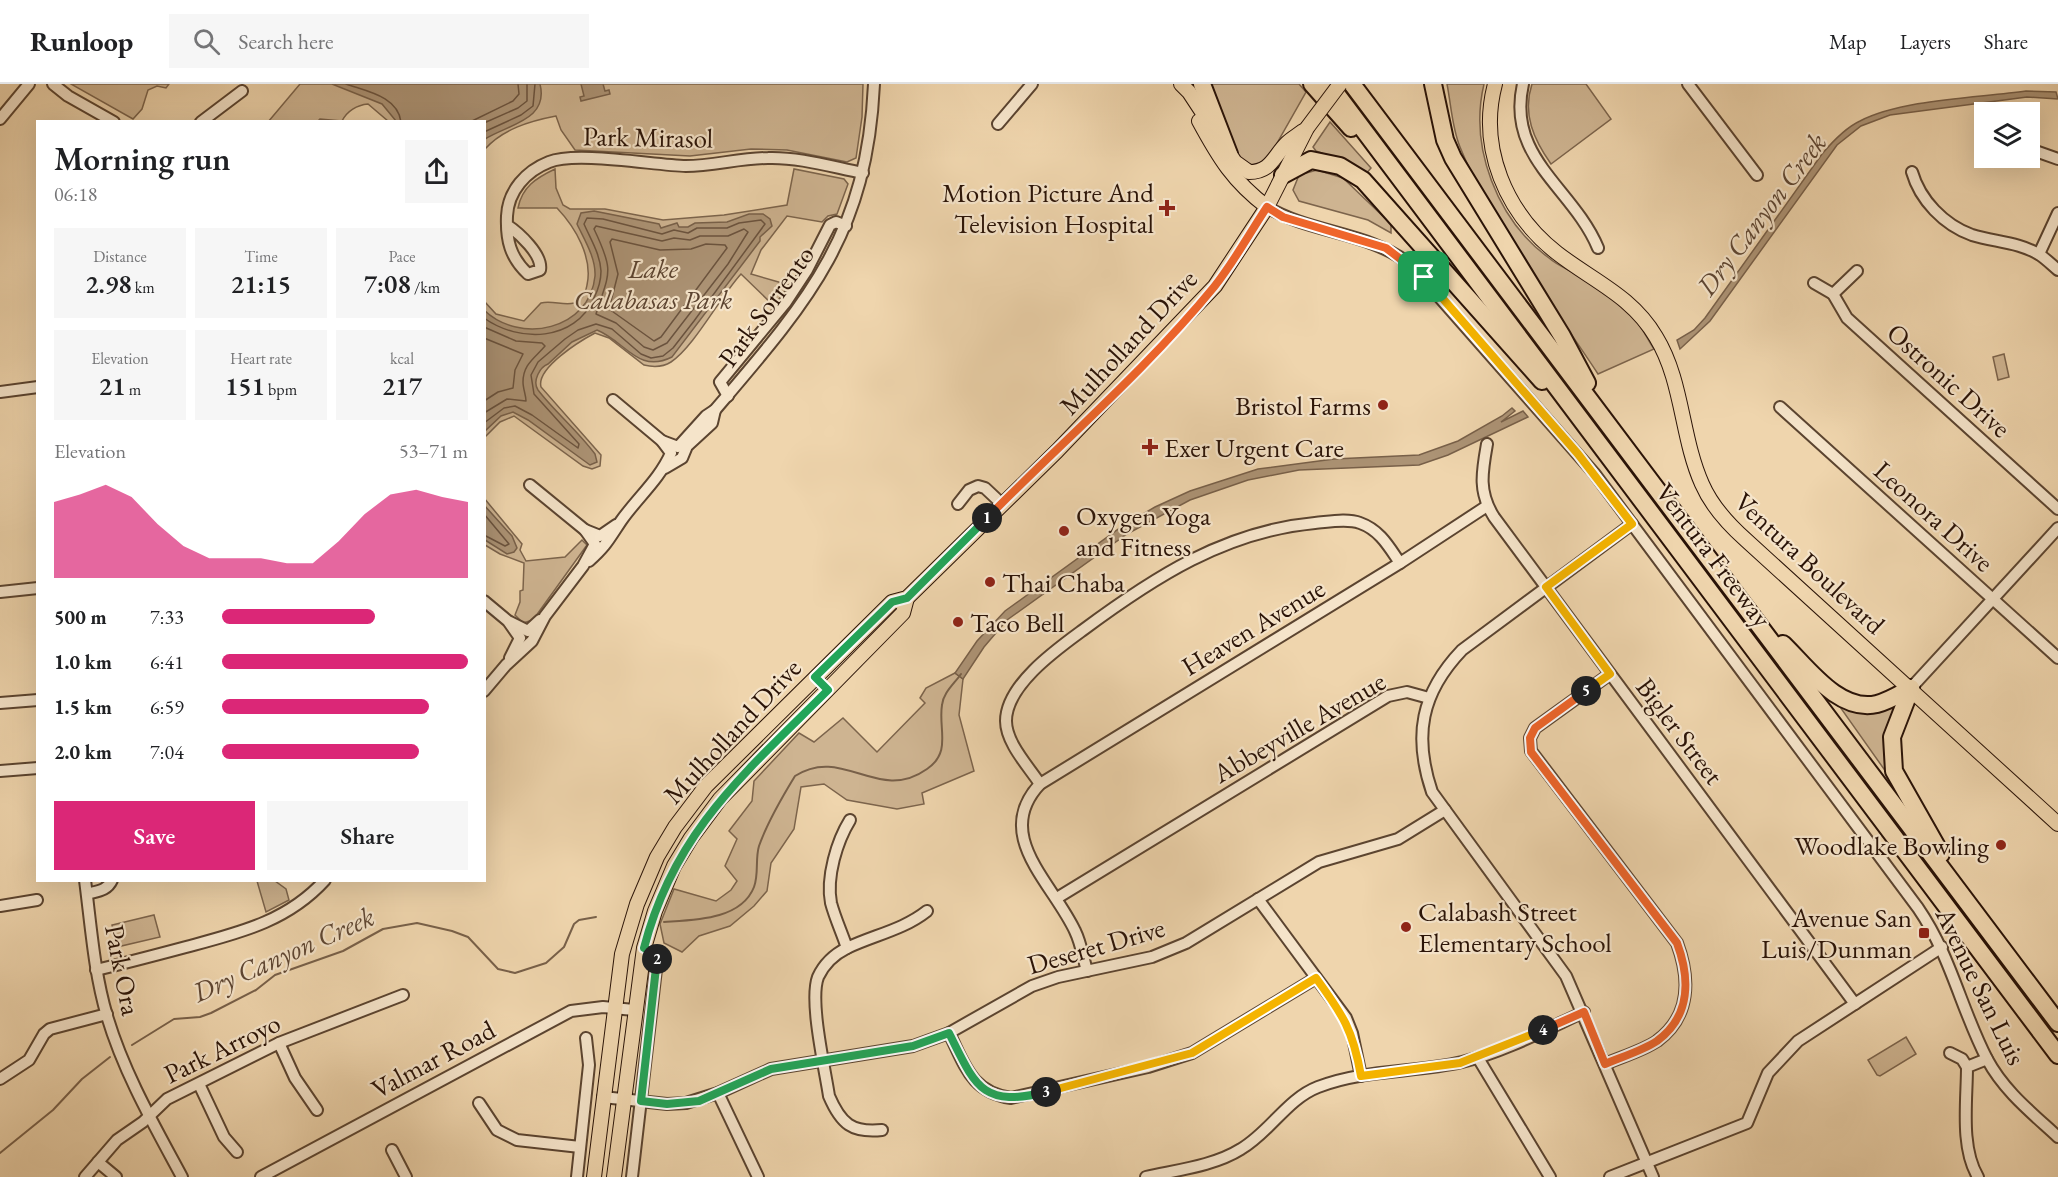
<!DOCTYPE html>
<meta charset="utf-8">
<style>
:root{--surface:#fff;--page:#f6f6f6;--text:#202124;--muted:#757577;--line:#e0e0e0;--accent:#db2777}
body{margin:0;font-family:"EB Garamond",serif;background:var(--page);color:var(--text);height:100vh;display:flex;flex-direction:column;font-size:22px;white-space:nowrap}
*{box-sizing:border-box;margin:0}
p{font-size:20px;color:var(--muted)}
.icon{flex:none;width:33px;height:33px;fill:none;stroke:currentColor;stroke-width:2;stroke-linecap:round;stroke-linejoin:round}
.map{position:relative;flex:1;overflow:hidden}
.side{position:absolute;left:36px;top:36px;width:450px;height:762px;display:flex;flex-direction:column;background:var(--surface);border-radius:0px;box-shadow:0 6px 24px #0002}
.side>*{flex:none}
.controls{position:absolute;left:1974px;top:18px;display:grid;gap:12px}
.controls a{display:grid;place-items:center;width:66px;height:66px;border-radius:0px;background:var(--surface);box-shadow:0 6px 24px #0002;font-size:30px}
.pin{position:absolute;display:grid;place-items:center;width:51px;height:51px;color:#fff;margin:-26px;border-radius:12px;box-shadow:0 3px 9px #0006}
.km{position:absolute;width:30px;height:30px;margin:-15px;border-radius:50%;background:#222;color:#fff;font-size:16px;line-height:30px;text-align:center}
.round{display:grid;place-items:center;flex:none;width:63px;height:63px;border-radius:0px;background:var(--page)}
.overview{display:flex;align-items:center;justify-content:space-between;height:102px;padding:0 18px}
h1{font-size:33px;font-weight:600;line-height:45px}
.metrics{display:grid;grid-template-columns:repeat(3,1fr);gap:9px;height:102px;padding:6px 18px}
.metrics div{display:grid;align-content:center;border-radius:0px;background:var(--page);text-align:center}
.metrics b{font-size:26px;font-weight:600}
.metrics small{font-size:16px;font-weight:400}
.metrics p{font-size:16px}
.chart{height:168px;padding:12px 18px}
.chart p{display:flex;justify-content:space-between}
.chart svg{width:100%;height:108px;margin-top:6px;fill:var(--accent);opacity:.7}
.cta{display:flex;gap:12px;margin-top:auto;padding:12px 18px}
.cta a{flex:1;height:69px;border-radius:0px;background:var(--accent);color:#fff;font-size:24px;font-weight:600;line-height:69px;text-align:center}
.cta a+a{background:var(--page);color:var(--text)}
ul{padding:0 18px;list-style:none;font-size:20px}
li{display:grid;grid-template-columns:96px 72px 1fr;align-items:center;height:45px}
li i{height:15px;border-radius:8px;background:var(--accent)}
header{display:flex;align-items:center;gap:36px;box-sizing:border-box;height:84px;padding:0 30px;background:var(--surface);border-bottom:2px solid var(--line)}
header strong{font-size:28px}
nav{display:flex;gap:33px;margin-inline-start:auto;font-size:21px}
.search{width:420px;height:54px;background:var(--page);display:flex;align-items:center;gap:15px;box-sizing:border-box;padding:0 21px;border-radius:0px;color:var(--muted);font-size:22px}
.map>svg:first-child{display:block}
.green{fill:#ceb491;stroke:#7c644c;stroke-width:1.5}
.water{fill:#ac9375;stroke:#786049;stroke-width:1.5}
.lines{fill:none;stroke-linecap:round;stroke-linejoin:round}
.shore{stroke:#6b533e;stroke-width:1.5}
.stream{stroke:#786049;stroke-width:2}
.minor-casing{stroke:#5b4430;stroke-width:14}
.major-casing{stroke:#2a1307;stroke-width:16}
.highway-casing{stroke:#2a1307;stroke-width:20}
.minor{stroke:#f5e4ca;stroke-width:10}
.major{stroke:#efd5ad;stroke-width:14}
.highway{stroke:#efd5ad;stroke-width:16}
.major-bridge-casing{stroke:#2a1307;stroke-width:16;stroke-linecap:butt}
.major-bridge{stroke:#efd5ad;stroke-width:14}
.split-1-casing{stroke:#fff;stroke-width:12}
.split-2-casing{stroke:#fff;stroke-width:12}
.split-3-casing{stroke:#fff;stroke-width:12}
.split-4-casing{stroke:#fff;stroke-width:12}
.split-5-casing{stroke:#fff;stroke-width:12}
.split-6-casing{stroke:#fff;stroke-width:12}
.split-1{stroke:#f0652b;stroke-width:8}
.split-2{stroke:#22a559;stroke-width:8}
.split-3{stroke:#22a559;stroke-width:8}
.split-4{stroke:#f5b400;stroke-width:8}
.split-5{stroke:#f0652b;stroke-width:8}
.split-6{stroke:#f5b400;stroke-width:8}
.poi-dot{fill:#8f2418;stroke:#f5e4ca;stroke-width:2}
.labels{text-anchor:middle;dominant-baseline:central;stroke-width:4.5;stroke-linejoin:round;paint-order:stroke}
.street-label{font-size:27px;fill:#2a1307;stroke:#f5e4ca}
.poi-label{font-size:27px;fill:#2a1307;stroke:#f5e4ca;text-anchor:start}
.park-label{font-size:27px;font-style:italic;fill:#5b4330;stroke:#f5e4ca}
.water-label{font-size:28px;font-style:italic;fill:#5e4633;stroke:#f5e4ca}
</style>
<header>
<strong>Runloop</strong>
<div class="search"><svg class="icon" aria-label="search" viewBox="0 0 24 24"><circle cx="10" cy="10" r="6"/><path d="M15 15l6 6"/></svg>Search here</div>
<nav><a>Map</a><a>Layers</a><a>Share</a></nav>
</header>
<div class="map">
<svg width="2058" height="1093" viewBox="0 0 2058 1093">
<rect width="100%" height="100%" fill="#efd5ad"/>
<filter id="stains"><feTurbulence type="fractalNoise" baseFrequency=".00333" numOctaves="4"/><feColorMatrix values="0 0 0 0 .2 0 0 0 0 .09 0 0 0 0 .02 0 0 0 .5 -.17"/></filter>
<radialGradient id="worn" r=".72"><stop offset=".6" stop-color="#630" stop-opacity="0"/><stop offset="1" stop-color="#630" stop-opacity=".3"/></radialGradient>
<g class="green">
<polygon points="71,0 169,0 166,4 157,2 148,6 142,25 133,35"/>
<path d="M300 0H863L862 33 856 74 847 78 787 66 751 65 690 72 575 66 561 46 556 32C530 37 503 45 485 65L484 38 388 37 368 20C357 21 347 27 342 37L320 35 318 37 268 38Z"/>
<polygon points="1209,0 1299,0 1306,8 1268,75 1259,84 1239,78"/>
<path d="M1447 0H1484C1469 63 1497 136 1549 174 1559 183 1573 187 1584 195 1600 206 1618 218 1631 231 1641 240 1647 255 1654 265L1598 290C1550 217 1493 144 1460 63 1452 44 1451 20 1447 0Z"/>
<path d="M1532 0H1586L1611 35 1551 80C1534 56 1522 30 1532 0Z"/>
<polygon points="1330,38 1371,84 1365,91 1343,77 1316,67 1313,63"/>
<path d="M555 85 556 104 563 121 570 125H605L663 136 724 131 787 121 794 85 844 95 848 100 837 130 828 132 822 138 787 132 761 166 751 190 789 201 774 222 741 190C720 213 694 263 671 278 663 283 652 283 644 281L609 254 595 249C580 257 536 284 541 303L601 371 600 382 592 385 583 382 514 332 500 338 485 353 484 217 496 230 524 237 541 219C552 216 564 222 574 219 583 216 586 209 587 201 593 174 576 144 557 124H518C522 103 536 94 555 85Z"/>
<polygon points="1317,86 1343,94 1391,140 1391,149 1368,136 1299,117 1293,106 1299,91"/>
<polygon points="2004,270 2009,293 1998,296 1993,273"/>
<polygon points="484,414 522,460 520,466 526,477 565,473 582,456 587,461 533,536 523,539 515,531 520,518 520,507 523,506 524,479 500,470 485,461"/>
<polygon points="955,589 963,595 959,631 974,687 922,709 924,720 897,725 847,716 824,700 801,703 794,745 771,779 767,807 754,822 730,842 699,852 682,868 664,859 660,840 674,805 716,817 731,806 737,797 725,782 737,755 729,747 752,717 754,697 799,649 814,658 843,634 877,668 925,619 920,614 926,604"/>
<path d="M1845 619 1892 621 1896 626C1881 652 1888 674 1896 702L1840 623Z"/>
<polygon points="257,797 275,797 286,805 289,816 266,828"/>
<polygon points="154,831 160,853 117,863 112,841"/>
<polygon points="1906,953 1916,970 1880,992 1877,991 1868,976"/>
</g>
<g class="water">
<path d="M332 0H540C549 36 509 40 485 55L484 38 396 37 382 20Z"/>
<polygon points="581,0 603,0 605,7 609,6 610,10 581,17 580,13 584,12"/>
<path d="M2026 7 2056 8 2058 15 2027 13 1890 31 1861 42 1837 61 1710 237 1680 265 1677 256 1694 246 1705 234 1822 70C1833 57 1845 44 1860 37 1903 15 1977 14 2026 7Z"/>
<path d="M594 127 659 140 661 144 677 139 679 143H688L695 139 727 138 749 130H763L770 135 772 142 760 153V157L672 273C638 290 626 258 597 246L572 258 548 280C540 283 532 297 538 306 554 327 578 347 595 370L597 378 590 381 528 336 513 328 501 332 485 347 484 226C520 261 590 246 595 192 596 174 584 155 577 140L581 129Z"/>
<polygon points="1512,324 1515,327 1501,338 1523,327 1528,333 1448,371 1419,381 1299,386 1248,396 1190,416 1127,450 1007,536 984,563 963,595 955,589 977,557 1005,527 1124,441 1155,423 1190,407 1258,385 1334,375 1419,371 1458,357 1502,332"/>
<polygon points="484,421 512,452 517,464 514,468 507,470 485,456"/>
</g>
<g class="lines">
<g class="shore">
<path d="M346 0C365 7 398 12 401 38"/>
<polyline points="470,38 513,17 519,10 518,0"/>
<polyline points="484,39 518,24 527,17 527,0"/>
<polyline points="484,48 521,31 533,22 535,0"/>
<path d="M596 142 662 157 674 154 690 156 700 152H728L744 145 748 148 728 180 667 259 653 266 644 263 616 239 596 230C609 188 615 189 594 145Z"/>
<polygon points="612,155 660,166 691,165 706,160 725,161 727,164 661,253 654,257 609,225 618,190 610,158"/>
<path d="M484 234C519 259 575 258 594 214 598 206 601 197 601 187 600 170 591 156 584 140L587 134 603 135 662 150 674 146 688 149 697 144H727L739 139 761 136 765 140 694 237 673 264 663 272 651 274 641 270 612 245 596 240 578 246 565 255 538 278 531 291 534 310 579 360 578 364 532 331 515 322 504 324 484 339"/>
<path d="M484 243 516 257 542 259 545 262C535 274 523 280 523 298 523 305 526 311 526 317L507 315 484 329"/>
<polyline points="484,254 523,270 515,286 513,304 498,308 484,317"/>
<polyline points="484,430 509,460 505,462 484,451"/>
</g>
<g class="stream">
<path d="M664 838C694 836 741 836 754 803 759 790 755 775 759 762 766 742 784 710 795 692 843 661 878 720 927 685 952 668 938 645 942 621 943 609 954 600 961 590"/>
<polyline points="132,961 174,935 200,933 211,929 256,906 275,891 343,867 383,845 417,839 452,847 468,853 498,885 515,889 546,879 564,863 574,840 579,836 596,833"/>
<polyline points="0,1069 53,1026 82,995 110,973"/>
</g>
<defs>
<g id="minor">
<polyline points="53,0 68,12 114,38"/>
<path d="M1523 0C1506 74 1573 104 1598 164"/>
<polyline points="1688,0 1757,91"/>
<polyline points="0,35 29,0"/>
<polyline points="201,38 242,7"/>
<polyline points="998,40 1032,0"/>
<polyline points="2030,65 2058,75"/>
<path d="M1912 88C1920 116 1944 141 1972 151 1994 158 2019 158 2040 171 2046 175 2052 181 2058 186"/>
<path d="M1267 123C1312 150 1368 147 1411 181L1594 389 1918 824C1951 872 1961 925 1987 975 2004 1007 2032 1029 2058 1053"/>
<path d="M507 141C519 149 543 171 540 186L528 190C510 173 506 156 507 132 508 107 526 87 549 78 576 67 653 81 686 82 713 82 740 74 768 74 799 73 832 83 863 89"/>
<polyline points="2039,170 2058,129"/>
<polyline points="1814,199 1833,210 1847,234 2058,425"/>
<polyline points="1833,210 1857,187"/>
<polyline points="0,308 38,303"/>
<polyline points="728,312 720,298 786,218 807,186 830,141 836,138 846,142"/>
<polyline points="1780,323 2058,574"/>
<path d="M662 357 678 363 706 332 715 326C808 217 867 151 874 0"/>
<path d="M1487 360C1482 388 1478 408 1494 433L1855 920"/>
<polyline points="665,384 682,374 687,362 712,339 715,326"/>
<polyline points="958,420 969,406 978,402 985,404 1002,420"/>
<path d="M1632 440 1462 566C1421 609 1413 652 1432 708L1566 892 1653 1093"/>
<polyline points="585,446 600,452 616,441"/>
<path d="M589 477C606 462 609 455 621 437 637 414 659 396 671 369L662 357 613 316"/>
<polyline points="0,508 38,504"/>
<polyline points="484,517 508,537 520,554 510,574"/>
<polyline points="510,538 528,547 540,536"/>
<polyline points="1911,604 2058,444"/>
<polyline points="484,607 506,581 532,557 545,532 583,482 595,460 585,446 530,401"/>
<polyline points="0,619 38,616"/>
<polyline points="0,687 38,684"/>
<path d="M1040 700C1029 683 1006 659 1006 637 1006 601 1057 565 1083 546 1153 494 1225 447 1315 439 1328 438 1347 434 1360 439 1380 446 1389 463 1400 479"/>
<path d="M85 796C91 842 94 888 107 932 124 989 154 1041 182 1093"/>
<path d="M87 810C97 807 107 807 112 796"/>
<polyline points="1057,814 1388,612 1407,608 1429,614"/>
<polyline points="1258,815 1346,934 1352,949 1361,992"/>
<polyline points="0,822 37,816"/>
<path d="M847 864C842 849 835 834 831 819 826 793 837 757 850 736"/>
<path d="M96 886C126 879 156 871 186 863 238 849 287 838 325 796"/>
<path d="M1087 887C1083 873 1081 859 1075 847 1052 798 992 751 1040 700L1400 479 1487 422"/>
<path d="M949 949C965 981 971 1008 1011 1014L1148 983 1192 969 1316 894"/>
<polyline points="279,959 295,994 317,1026"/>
<polyline points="1950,969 1962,975 1967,983"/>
<polyline points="1478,974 1550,1093"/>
<path d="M1605 980C1621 973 1642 967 1657 957 1691 932 1690 894 1677 859L1531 667 1530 654 1535 644 1610 590"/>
<polyline points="0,995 29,976 44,950 50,945 107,930"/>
<polyline points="199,1000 224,1053 237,1068"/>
<polyline points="718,1009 758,1093"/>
<polyline points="603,1013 667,1020 686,1019 718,1009 771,985 913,962 949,949 1032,902 1058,893 1152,873 1186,859 1319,778 1398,755 1445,726"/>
<polyline points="479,1019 497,1046 517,1056 580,1063"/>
<path d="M882 1046C852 1049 841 1040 829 1012 825 985 809 917 818 893 824 880 835 870 847 864 874 851 903 846 927 827"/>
<polyline points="392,1066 406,1093"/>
<polyline points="98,1078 116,1093"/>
<polyline points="85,1093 117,1056 143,1038 167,1015 279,959 403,911"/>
<polyline points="261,1093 571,927 603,923 634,926"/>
<polyline points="577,1093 589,981 586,954"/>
<polyline points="632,1093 657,877 654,869 644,864"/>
<path d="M1146 1093C1177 1086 1214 1082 1241 1065 1270 1048 1287 1015 1318 1003 1364 985 1415 989 1462 978 1503 968 1545 946 1584 928"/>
<polyline points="1610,1093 1747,1039 1768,989 1798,957 1942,863"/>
<path d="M1978 1093C1960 1063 1967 1017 1967 983L1987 975"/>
</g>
<g id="major">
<path d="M1181 0 1189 8 1235 78 1249 88C1271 88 1273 73 1287 59 1291 55 1298 51 1303 47"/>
<path d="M1495 0C1478 64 1506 129 1557 169 1593 197 1632 212 1656 253 1683 297 1681 353 1702 400 1712 423 1728 440 1746 456L2058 740"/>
<path d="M1199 37C1219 74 1233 97 1267 123"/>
<polyline points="594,1093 622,870 637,820 657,773 675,743 706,702 892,518 907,514 1057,367 1215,202 1267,123 1307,44"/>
<polyline points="614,1093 644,864 655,827 674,782 691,754 720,715 903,529 907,514"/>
</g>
<g id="highway">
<polyline points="1202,0 1229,70"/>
<polyline points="1312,0 1351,44"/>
<polyline points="1329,0 2058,971"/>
<polyline points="1352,0 2058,939"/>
<polyline points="1433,0 1445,56 1453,74 1562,252 1587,299"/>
<polyline points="1283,91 1311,76 1340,82 1363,96 1542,297"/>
<path d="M1783 560C1807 583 1839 629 1877 620 1889 617 1900 610 1911 604"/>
<polyline points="1911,604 1892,653 1894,687 1941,770"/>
</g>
</defs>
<use href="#minor" class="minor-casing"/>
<use href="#major" class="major-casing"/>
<use href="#highway" class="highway-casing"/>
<use href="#minor" class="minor"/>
<use href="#major" class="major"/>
<use href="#highway" class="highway"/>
<defs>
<polyline id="major-bridge" points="1307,44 1340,0"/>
</defs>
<use href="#major-bridge" class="major-bridge-casing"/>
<use href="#major-bridge" class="major-bridge"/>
</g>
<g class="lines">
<defs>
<path id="split-1" d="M987 434C1063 357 1146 286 1214 203 1234 178 1249 150 1267 123L1283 133 1386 164 1424 193"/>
<path id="split-2" d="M657 875 654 869 644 864C674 747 746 688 828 606L815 593 892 518 907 514 987 434"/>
<path id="split-3" d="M657 875 641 1017 667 1020 699 1017 771 985 913 962 949 949C975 1001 981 1024 1046 1008"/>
<path id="split-4" d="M1046 1008 1192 969 1316 894C1343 931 1353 946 1361 992L1460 979 1543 946"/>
<path id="split-5" d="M1543 946 1584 928 1605 980C1621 973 1642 967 1657 957 1691 932 1690 894 1677 859L1531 668 1530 654 1535 644 1586 607"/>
<polyline id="split-6" points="1424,193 1578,370 1632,440 1546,503 1610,590 1586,607"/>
</defs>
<use href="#split-1" class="split-1-casing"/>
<use href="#split-2" class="split-2-casing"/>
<use href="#split-3" class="split-3-casing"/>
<use href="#split-4" class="split-4-casing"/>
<use href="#split-5" class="split-5-casing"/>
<use href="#split-6" class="split-6-casing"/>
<use href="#split-1" class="split-1"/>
<use href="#split-2" class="split-2"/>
<use href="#split-3" class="split-3"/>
<use href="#split-4" class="split-4"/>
<use href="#split-5" class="split-5"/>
<use href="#split-6" class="split-6"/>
</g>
<g class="poi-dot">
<path d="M1164 115h6v6h6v6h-6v6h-6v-6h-6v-6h6z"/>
<circle cx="1383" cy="321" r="6"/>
<path d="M1147 354h6v6h6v6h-6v6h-6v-6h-6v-6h6z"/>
<circle cx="1064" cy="447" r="6"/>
<circle cx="990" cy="498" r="6"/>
<circle cx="958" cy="538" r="6"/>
<circle cx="2001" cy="761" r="6"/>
<circle cx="1406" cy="843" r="6"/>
<rect x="1918" y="843" width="12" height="12" rx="3"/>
</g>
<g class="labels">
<g class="street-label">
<text transform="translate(648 53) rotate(1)">Park Mirasol</text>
<text transform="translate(766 222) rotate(-54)">Park Sorrento</text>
<text transform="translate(1128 258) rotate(-47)">Mulholland Drive</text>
<text transform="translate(1949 296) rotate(42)">Ostronic Drive</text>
<text transform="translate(1934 432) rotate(42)">Leonora Drive</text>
<text transform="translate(1714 471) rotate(53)">Ventura Freeway</text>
<text transform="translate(1810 479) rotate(43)">Ventura Boulevard</text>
<text transform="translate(1253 543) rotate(-31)">Heaven Avenue</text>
<text transform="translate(1299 643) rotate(-30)">Abbeyville Avenue</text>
<text transform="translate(732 647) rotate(-47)">Mulholland Drive</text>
<text transform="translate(1680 647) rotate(53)">Bigler Street</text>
<text transform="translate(1096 862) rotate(-16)">Deseret Drive</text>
<text transform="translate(123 886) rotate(79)">Park Ora</text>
<text transform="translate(1981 902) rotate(64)">Avenue San Luis</text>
<text transform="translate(222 964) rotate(-26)">Park Arroyo</text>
<text transform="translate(433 975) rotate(-28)">Valmar Road</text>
</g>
<g class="poi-label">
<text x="1154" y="108" text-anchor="end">Motion Picture And<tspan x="1154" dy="31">Television Hospital</tspan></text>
<text x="1371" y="321" text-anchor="end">Bristol Farms</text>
<text x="1164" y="363">Exer Urgent Care</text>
<text x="1076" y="431">Oxygen Yoga<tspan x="1076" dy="31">and Fitness</tspan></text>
<text x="1002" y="498">Thai Chaba</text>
<text x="970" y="538">Taco Bell</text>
<text x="1989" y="761" text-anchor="end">Woodlake Bowling</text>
<text x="1418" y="827">Calabash Street<tspan x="1418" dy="31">Elementary School</tspan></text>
<text x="1912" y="833" text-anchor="end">Avenue San<tspan x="1912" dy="31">Luis/Dunman</tspan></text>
</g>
<g class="park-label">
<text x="653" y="184">Lake<tspan x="653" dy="31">Calabasas Park</tspan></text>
</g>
<g class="water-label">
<text transform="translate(1761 130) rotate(-53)">Dry Canyon Creek</text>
<text transform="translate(283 870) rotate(-24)">Dry Canyon Creek</text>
</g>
</g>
<rect width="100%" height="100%" filter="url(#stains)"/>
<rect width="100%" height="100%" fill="url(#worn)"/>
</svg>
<div class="controls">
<a><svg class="icon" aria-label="layers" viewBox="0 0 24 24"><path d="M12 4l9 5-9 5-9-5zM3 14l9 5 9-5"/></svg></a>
</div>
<div class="pin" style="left:1424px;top:193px;background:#1e9e55"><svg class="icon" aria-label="arrive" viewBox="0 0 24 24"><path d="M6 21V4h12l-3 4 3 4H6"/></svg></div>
<b class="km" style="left:987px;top:434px">1</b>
<b class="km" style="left:657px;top:875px">2</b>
<b class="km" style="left:1046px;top:1008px">3</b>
<b class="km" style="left:1543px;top:946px">4</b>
<b class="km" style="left:1586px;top:607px">5</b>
<section class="side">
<div class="overview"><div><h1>Morning run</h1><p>06:18</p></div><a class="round"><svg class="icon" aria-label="share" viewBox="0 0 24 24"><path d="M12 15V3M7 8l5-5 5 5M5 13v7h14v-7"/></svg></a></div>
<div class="metrics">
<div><p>Distance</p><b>2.98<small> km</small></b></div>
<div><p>Time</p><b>21:15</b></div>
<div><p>Pace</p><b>7:08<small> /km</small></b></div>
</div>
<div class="metrics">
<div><p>Elevation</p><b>21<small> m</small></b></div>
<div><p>Heart rate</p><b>151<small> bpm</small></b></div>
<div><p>kcal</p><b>217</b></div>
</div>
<div class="chart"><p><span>Elevation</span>53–71 m</p>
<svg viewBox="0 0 160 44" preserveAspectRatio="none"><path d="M0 44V13L10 10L20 6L30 11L40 22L50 31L60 36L70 36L80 36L90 38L100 38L110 29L120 18L130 10L140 8L150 11L160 13V44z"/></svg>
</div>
<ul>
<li><b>500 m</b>7:33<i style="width:62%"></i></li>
<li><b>1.0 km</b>6:41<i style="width:100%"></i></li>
<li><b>1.5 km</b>6:59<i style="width:84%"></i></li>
<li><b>2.0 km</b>7:04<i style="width:80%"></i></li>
</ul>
<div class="cta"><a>Save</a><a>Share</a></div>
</section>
</div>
